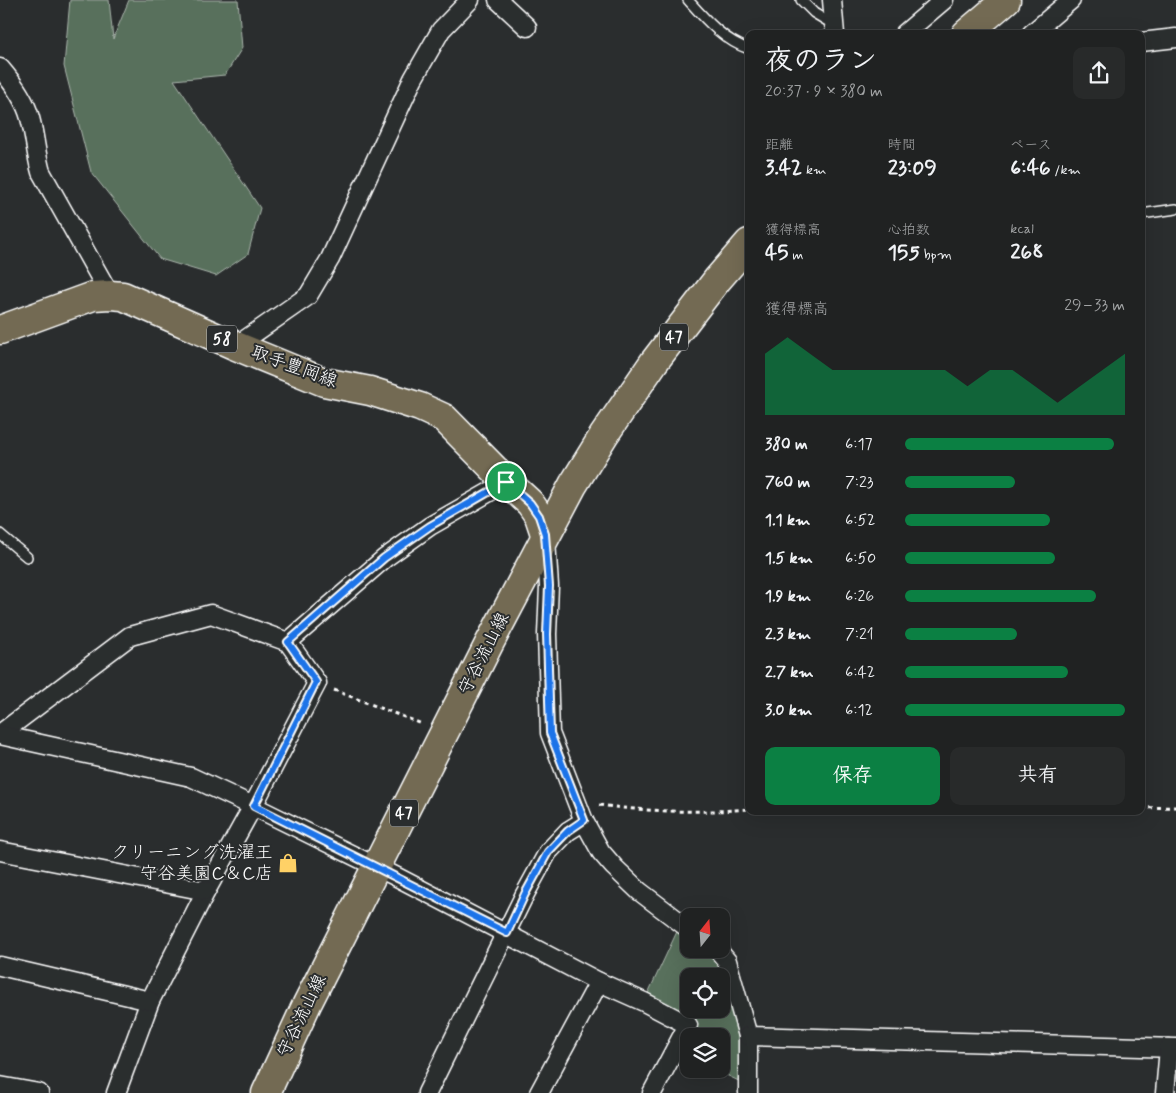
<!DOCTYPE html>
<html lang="ja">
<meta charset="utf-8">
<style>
:root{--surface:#202222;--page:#282a2a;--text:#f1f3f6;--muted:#a2a4a5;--line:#3d3f40;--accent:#0b8043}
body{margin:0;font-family:Mynerve,"Klee One",sans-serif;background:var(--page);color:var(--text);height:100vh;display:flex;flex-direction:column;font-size:19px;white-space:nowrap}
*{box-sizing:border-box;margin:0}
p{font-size:16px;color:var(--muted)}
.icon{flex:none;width:28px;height:28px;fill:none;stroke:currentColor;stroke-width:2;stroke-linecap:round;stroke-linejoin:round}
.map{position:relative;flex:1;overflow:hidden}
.side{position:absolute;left:745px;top:30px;width:400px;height:785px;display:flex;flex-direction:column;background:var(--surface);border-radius:10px;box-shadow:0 5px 20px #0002,0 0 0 1px var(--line)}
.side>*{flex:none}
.needle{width:32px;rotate:17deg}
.fabs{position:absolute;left:680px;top:908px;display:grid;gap:10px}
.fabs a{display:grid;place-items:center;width:50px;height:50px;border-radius:10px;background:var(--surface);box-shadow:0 5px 20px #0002,0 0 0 1px var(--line);font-size:25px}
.pin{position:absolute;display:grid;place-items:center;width:42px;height:42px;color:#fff;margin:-21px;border:2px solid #fff;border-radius:50%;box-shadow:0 1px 5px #0007}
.round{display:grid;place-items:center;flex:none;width:52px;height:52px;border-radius:10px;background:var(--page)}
.summary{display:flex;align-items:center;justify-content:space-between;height:85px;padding:0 20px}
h1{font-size:28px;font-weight:800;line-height:38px}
.metrics{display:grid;grid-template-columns:repeat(3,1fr);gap:8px;height:85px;padding:5px 20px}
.metrics div{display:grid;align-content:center}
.metrics b{font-size:21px;font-weight:800}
.metrics small{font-size:14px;font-weight:400}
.metrics p{font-size:14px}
.chart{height:140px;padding:10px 20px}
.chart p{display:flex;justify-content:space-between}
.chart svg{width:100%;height:90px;margin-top:5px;fill:var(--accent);opacity:.7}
.primary-button{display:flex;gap:10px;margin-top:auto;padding:10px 20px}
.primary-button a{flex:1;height:58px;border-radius:10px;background:var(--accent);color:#fff;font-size:20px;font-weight:800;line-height:58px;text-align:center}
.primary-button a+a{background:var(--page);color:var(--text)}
ul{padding:0 20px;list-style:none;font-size:16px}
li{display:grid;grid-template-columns:80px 60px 1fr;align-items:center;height:38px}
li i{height:12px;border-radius:6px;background:var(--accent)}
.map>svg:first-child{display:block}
.green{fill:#586f5c;stroke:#acb7ae;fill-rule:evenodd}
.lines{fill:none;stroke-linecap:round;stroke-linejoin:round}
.service-casing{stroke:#fff;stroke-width:12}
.minor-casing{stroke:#fff;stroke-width:21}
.primary-casing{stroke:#fff;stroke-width:31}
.path{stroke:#fff;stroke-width:3;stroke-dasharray:4 4;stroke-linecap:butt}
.service{stroke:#2a2d2e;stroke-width:9}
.minor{stroke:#2a2d2e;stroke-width:18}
.primary{stroke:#736b52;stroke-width:28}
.route-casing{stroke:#fff;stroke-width:10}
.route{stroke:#1a73e8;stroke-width:6}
.labels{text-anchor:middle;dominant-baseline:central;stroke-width:4;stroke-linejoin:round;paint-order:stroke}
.shield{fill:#2a2d2e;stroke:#bfc0c0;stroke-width:1}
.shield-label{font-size:16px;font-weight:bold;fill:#fff}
.street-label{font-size:18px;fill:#fff;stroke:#2a2d2e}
.poi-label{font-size:18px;fill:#fff;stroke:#2a2d2e;text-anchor:end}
</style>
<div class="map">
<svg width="1176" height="1093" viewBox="0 0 1176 1093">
<rect width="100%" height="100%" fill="#2a2d2e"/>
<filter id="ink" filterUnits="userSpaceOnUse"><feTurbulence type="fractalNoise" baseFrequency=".02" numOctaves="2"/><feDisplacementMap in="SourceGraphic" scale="10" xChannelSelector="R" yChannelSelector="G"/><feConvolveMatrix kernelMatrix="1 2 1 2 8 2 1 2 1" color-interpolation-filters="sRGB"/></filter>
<g filter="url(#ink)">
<g class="green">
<polygon points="70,0 109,0 113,39 129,0 238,0 242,48 225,75 174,80 260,208 248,254 216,276 160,259 91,172 64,66"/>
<path d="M681 923 689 929V949H717L727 961 749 1086 714 1069H721V1036H689V1056L676 1050 688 1025 644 1002ZM689 976H721V1009H689Z"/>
</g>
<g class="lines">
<defs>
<g id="service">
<path d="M688 0C705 19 724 41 749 49"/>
<polyline points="801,0 814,13 834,25"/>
<polyline points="1141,214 1176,209"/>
<polyline points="0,534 27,557"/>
</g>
<g id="minor">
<polyline points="498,0 527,27"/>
<polyline points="832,0 835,34"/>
<polyline points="904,34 944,0"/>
<polyline points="1031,34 1071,0"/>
<polyline points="1141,42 1176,38"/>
<path d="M0 68C13 83 25 99 30 118 35 136 36 155 41 172L110 295"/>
<polyline points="236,346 308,296 330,259 413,79 441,30 470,0"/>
<polyline points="546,540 549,586 547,634 550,733 584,821 601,852 614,867 639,891 689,929"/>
<polyline points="288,642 385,558 430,526 507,482"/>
<polyline points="0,734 130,636 211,614 288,642 317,683 253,806 206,891 150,1001 116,1093"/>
<polyline points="0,735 191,777 253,806 397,877 599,982 644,1002 688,1025 652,1093"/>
<polyline points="0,851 206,891"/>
<polyline points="717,949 727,961 748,1036 748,1093"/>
<polyline points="0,966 150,1001"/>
<polyline points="748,1036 1176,1048"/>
<polyline points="0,1086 39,1093"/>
<polyline points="427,1093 525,894 548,852 568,831 584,821"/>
<polyline points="539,1093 599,982"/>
<polyline points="1165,1093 1169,1048"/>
</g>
<g id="primary">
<polyline points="966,34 1006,0"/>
<polyline points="0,330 93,296 110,295 123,296 236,346 324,382 370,391 420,407 444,418 507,482 530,503 539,516 545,534"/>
<polyline points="266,1093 307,1004 489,644 573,485 604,435 654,362 717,280 749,243"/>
</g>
</defs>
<use href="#service" class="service-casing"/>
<use href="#minor" class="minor-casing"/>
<use href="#primary" class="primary-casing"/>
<g class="path">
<polyline points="334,690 422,724"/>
<path d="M599 805C649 812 699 813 749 809"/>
<polyline points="1141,808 1176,807"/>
<polyline points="950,811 1052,811"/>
</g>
<use href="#service" class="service"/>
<use href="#minor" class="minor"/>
<use href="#primary" class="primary"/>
</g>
</g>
<g class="lines" filter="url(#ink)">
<defs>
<polygon id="route" points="506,482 530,503 539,516 545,534 549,586 547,634 550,733 584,820 568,831 548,852 525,894 507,933 254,806 316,682 288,642 384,558 430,526"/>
</defs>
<use href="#route" class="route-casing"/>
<use href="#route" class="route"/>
</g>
<defs>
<symbol id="shop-bare" viewBox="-9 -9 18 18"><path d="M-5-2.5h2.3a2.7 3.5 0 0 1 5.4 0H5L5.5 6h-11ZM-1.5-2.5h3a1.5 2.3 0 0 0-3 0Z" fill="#ffd166" stroke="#2a2d2e" stroke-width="2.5" paint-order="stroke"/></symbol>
</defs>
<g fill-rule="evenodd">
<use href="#shop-bare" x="274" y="849" width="28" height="28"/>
</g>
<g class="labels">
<g class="shield">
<rect x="660" y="323.5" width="28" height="27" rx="4"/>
<rect x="207" y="325.5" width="30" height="27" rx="4"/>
<rect x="390" y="799.5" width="28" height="27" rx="4"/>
</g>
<g class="shield-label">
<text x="674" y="337">47</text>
<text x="222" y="339">58</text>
<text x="404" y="813">47</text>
</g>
<g class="street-label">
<text transform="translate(294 367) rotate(20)">取手豊岡線</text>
<text transform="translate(484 654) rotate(-63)">守谷流山線</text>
<text transform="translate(302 1016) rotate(-64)">守谷流山線</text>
</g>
<g class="poi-label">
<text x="273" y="853">クリーニング洗濯王<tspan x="273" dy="21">守谷美園C＆C店</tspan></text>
</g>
</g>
</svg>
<div class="fabs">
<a><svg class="needle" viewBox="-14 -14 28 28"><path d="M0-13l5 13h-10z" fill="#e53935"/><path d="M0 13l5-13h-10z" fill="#a2a4a5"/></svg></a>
<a><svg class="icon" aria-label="locate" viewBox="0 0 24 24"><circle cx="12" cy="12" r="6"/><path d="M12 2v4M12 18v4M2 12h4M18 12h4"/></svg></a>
<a><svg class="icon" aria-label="layers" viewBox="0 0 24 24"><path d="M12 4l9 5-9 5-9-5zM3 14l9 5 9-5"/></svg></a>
</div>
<div class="pin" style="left:506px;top:482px;background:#1e9e55"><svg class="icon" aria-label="arrive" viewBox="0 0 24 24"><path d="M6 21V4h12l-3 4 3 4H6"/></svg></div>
<section class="side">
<div class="summary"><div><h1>夜のラン</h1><p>20:37 · 9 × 380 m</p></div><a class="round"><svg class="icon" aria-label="share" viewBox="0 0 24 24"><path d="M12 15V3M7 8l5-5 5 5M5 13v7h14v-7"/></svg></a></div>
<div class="metrics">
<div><p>距離</p><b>3.42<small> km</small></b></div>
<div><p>時間</p><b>23:09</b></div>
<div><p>ペース</p><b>6:46<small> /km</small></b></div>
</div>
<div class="metrics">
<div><p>獲得標高</p><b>45<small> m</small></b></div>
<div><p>心拍数</p><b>155<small> bpm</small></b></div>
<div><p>kcal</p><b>268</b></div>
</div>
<div class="chart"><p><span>獲得標高</span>29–33 m</p>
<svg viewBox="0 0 160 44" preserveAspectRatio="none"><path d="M0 44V14L10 6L20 14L30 22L40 22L50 22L60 22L70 22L80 22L90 30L100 22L110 22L120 30L130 38L140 30L150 22L160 14V44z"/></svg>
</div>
<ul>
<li><b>380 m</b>6:17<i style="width:95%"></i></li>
<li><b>760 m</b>7:23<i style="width:50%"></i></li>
<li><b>1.1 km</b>6:52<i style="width:66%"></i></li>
<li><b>1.5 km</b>6:50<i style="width:68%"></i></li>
<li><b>1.9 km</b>6:26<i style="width:87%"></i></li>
<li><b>2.3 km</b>7:21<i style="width:51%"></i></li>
<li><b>2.7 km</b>6:42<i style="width:74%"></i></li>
<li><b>3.0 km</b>6:12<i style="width:100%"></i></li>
</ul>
<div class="primary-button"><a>保存</a><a>共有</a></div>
</section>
</div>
